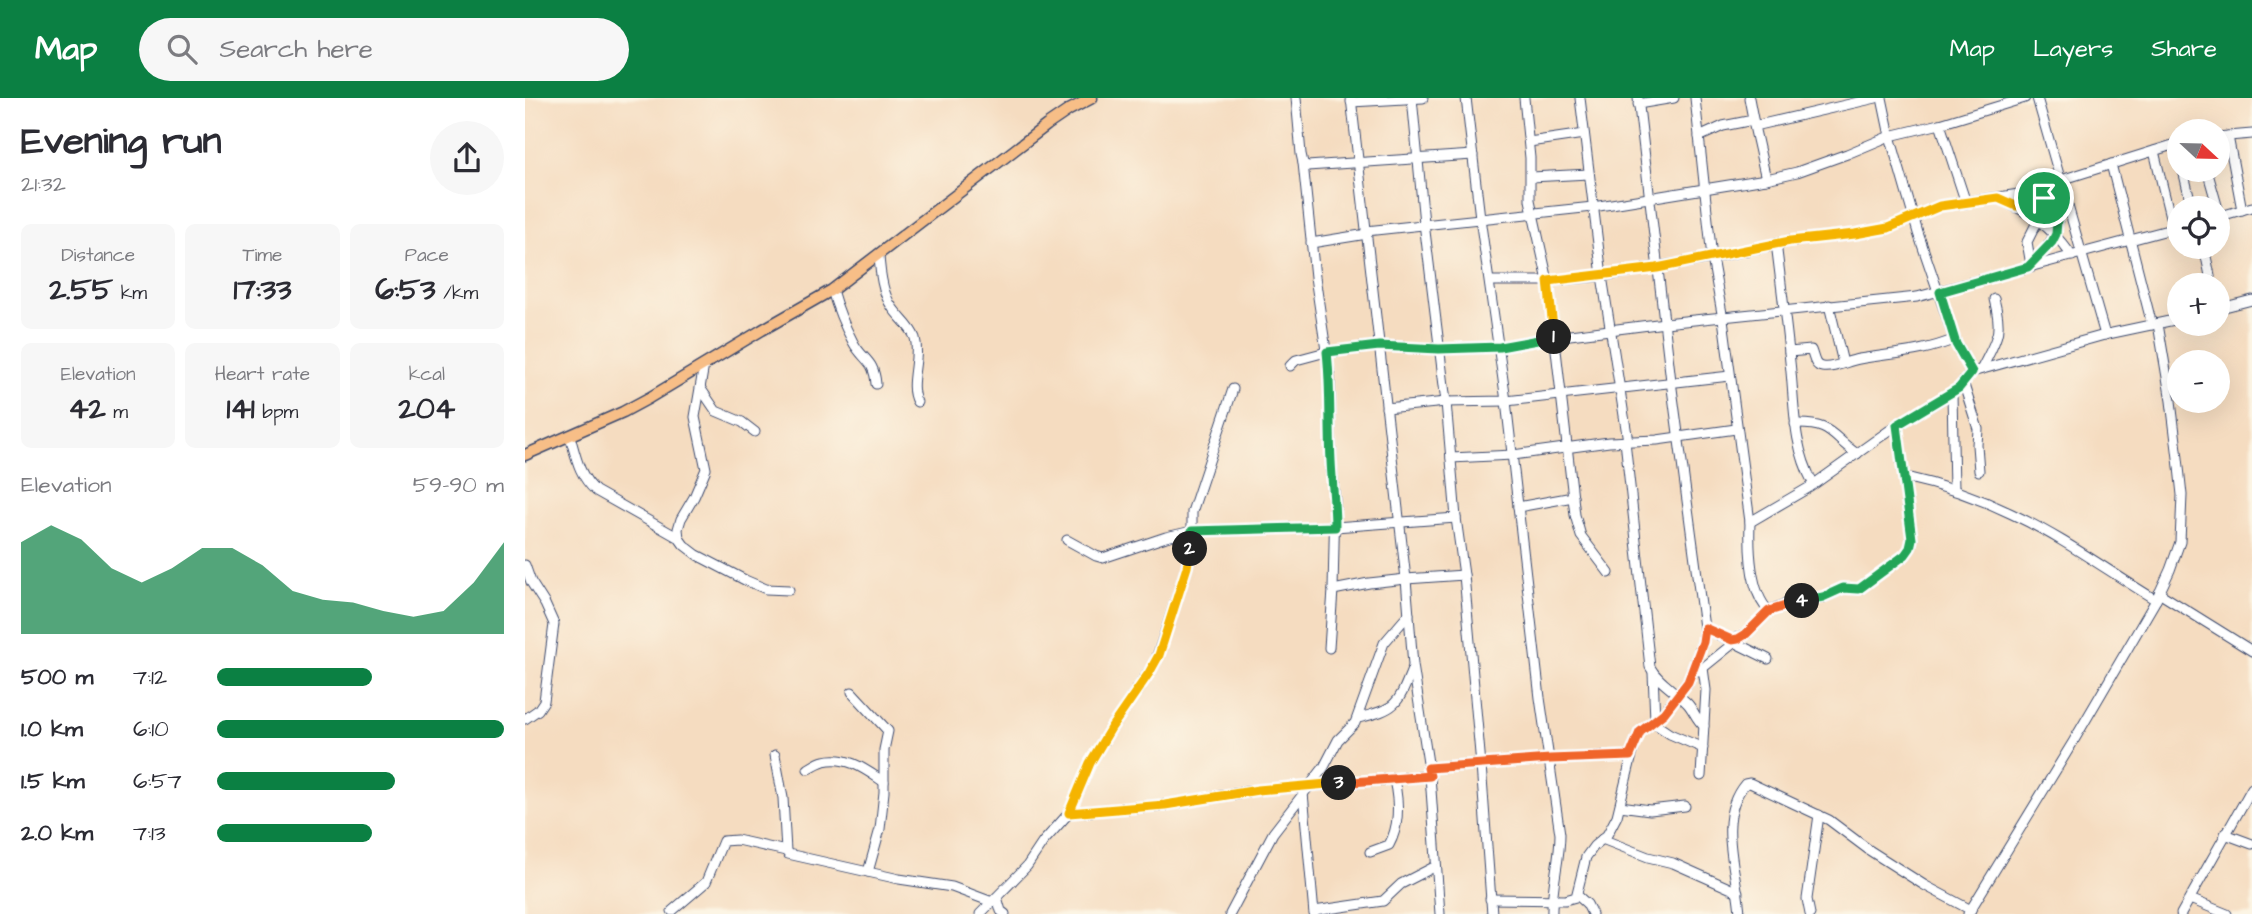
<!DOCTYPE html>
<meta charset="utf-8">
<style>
:root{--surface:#fff;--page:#f7f7f7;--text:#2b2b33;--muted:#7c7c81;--accent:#0b8043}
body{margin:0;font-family:"Architects Daughter",sans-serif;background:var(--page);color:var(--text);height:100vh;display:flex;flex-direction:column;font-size:26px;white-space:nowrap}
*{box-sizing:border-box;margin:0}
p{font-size:23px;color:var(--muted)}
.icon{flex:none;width:38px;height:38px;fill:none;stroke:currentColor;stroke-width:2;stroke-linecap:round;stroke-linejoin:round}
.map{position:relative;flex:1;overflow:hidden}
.side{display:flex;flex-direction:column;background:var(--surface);width:525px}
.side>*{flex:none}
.needle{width:46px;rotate:112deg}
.controls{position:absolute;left:1642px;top:21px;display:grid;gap:14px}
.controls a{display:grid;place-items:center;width:63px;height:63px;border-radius:50%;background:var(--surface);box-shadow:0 7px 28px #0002;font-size:35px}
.pin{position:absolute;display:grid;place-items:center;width:60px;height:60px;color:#fff;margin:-30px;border:4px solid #fff;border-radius:50%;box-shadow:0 2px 7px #0007}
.km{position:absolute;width:35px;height:35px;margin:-18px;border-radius:50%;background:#222;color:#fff;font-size:19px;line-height:35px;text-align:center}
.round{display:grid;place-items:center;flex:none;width:74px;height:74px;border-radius:37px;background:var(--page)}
.overview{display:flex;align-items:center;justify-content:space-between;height:119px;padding:0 21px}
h1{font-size:38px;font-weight:700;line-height:52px}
.metrics{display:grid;grid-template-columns:repeat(3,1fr);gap:10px;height:119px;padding:7px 21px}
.metrics div{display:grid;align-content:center;border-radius:10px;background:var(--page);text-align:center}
.metrics b{font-size:30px;font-weight:700}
.metrics small{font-size:19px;font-weight:400}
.metrics p{font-size:19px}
.chart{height:196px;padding:14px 21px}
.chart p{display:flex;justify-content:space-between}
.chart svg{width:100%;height:126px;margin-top:7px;fill:var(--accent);opacity:.7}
ul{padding:0 21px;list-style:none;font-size:23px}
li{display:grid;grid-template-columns:112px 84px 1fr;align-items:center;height:52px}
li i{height:18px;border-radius:9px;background:var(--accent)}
header{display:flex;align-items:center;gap:42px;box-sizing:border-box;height:98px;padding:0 35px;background:var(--accent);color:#fff}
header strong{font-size:33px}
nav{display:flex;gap:38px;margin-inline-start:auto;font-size:24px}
.search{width:490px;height:63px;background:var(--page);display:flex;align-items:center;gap:18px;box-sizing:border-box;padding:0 24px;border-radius:38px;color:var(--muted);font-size:26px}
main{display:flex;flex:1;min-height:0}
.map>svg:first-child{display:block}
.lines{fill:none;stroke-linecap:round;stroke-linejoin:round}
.minor-casing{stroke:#3c496d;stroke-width:11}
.major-casing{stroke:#3c496d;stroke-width:13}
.minor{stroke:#fff;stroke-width:9}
.major{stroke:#f7be87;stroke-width:10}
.split-1-casing{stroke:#fff;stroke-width:14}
.split-2-casing{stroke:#fff;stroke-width:14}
.split-3-casing{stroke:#fff;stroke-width:14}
.split-4-casing{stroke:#fff;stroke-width:14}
.split-5-casing{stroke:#fff;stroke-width:14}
.split-1{stroke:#f5b400;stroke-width:9}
.split-2{stroke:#22a559;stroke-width:9}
.split-3{stroke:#f5b400;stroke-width:9}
.split-4{stroke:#f0652b;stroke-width:9}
.split-5{stroke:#22a559;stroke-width:9}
</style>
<header>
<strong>Map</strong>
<div class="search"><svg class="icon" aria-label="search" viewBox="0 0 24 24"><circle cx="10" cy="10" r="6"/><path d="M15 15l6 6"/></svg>Search here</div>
<nav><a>Map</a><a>Layers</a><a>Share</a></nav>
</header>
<main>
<section class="side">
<div class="overview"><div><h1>Evening run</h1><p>21:32</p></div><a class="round"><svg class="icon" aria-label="share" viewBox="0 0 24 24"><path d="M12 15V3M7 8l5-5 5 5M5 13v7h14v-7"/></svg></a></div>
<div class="metrics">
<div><p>Distance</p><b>2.55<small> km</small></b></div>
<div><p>Time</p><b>17:33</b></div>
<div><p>Pace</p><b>6:53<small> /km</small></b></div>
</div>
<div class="metrics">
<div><p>Elevation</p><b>42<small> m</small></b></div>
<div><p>Heart rate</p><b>141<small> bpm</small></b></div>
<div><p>kcal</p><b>204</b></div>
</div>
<div class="chart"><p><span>Elevation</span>59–90 m</p>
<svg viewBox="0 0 160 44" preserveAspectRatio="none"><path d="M0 44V12L10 6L20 11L30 21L40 26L50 21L60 14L70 14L80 20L90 29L100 32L110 33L120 36L130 38L140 36L150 26L160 12V44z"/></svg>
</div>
<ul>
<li><b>500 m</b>7:12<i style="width:54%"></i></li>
<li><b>1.0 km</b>6:10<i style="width:100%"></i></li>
<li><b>1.5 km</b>6:57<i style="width:62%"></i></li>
<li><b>2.0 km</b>7:13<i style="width:54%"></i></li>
</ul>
</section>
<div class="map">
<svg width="1727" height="816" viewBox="0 0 1727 816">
<rect width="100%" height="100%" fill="#fcf5e5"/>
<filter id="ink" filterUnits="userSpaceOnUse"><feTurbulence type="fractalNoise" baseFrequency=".0143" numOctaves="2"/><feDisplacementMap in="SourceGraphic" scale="14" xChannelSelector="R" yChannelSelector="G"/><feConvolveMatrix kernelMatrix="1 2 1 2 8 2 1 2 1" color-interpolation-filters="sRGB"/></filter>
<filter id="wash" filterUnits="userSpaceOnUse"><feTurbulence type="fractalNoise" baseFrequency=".00686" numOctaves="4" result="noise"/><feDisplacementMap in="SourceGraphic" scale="28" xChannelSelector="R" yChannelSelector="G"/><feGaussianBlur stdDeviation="1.57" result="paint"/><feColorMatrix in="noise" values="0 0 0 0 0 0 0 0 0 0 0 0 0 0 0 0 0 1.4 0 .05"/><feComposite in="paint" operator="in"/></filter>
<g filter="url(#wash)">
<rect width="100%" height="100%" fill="#f5dcc0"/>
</g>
<g filter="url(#ink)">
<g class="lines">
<defs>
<g id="minor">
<polyline points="771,0 776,56 778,65 782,68 948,57"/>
<polyline points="826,0 881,481 939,477"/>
<polyline points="887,0 899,125 921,304 931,420 939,477 956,667 967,816"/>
<path d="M941 0 955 120 981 303 1015 600 1035 736C1035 763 1026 789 1027 816"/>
<polyline points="999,0 1005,60 1005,102 1023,183 1050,417 1056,438 1084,475"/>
<polyline points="1055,0 1077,178 1103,343"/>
<path d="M1170 0 1187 160 1198 221 1225 424C1224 450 1225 495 1244 513"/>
<polyline points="1224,0 1229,26"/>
<polyline points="1357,0 1365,38 1393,135 1431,246 1447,274"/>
<polyline points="1512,0 1580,237"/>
<polyline points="826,4 898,0"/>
<polyline points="1113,6 1149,0"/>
<polyline points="1415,26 1441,105"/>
<polyline points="1703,38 1717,112"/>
<polyline points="1174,39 1198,28 1228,22"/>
<polyline points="1692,39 1727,36"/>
<polyline points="1004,44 1059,36"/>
<polyline points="1650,46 1654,59"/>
<polyline points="1629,53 1648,131"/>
<polyline points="778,65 790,179 805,279 806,364 810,402 808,492 804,550"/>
<polyline points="1586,66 1627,227"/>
<polyline points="1658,72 1667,110"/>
<polyline points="1682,72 1695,118"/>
<polyline points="1006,79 1064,76"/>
<polyline points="1241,81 1229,28 1351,0"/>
<path d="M1473 100C1507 116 1525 127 1547 158"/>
<polyline points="1491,108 1519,100 1533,92"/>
<polyline points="1692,119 1727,109"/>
<polyline points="841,133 1068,109 1241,81 1272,74 1322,56 1365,38 1415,26 1500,0"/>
<polyline points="786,145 842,136"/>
<path d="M1251 145C1256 185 1261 224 1265 264 1270 307 1267 346 1288 385"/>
<polyline points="1679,149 1687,187"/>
<path d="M354 157C355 174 357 195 367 209 374 220 386 228 390 240 396 260 382 287 392 304"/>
<polyline points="1506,167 1502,144 1513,122"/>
<path d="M1505 168C1532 140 1536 132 1531 93"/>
<polyline points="965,183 1023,183 1077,178 1187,160 1265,143 1330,136 1363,130 1415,108 1494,96 1514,91 1536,82 1654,45"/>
<path d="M307 192C312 210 319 227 328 244 338 263 349 261 351 286"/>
<polyline points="1304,207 1318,265"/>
<polyline points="1692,211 1727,202"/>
<path d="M1264 254 1286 252C1289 259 1289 268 1297 269 1309 271 1322 263 1334 261 1368 255 1397 255 1430 241"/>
<polyline points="179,267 170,319 181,371 169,399 156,421 153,431 154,440 159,447 172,457 220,482 241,491 264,492"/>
<polyline points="765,268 771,262 801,254 854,248 914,251 975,249 1029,239 1140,225 1392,199 1654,129"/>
<path d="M1457 270C1472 240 1478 235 1469 201"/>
<polyline points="1438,284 1453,331 1452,347 1454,373"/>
<polyline points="176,291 191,313 217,324 230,334"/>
<polyline points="1427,295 1429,392"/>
<polyline points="861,310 921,304 981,303 1205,278"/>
<path d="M1270 326C1307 325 1305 337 1332 356"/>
<path d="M45 338C51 359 54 378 71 393L154 440"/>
<path d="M1100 343 1125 569C1133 584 1150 593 1162 605 1169 612 1171 622 1179 628"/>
<polyline points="926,360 988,357 1084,344 1132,342 1211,331"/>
<path d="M1380 379C1417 387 1452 399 1487 416 1537 439 1583 473 1631 502"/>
<polyline points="993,409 1048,399"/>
<polyline points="1225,424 1285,389 1372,327 1427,295 1434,290 1447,274 1583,236 1654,221"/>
<polyline points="542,442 571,458 578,460 641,439 667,433 810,429 931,420"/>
<polyline points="0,467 6,484 20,506 29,526 19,603 13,612 0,621"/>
<polyline points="808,492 844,485 881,481 888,567 905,678 915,816"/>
<polyline points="1634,495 1727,553"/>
<polyline points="1180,530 1243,561"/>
<polyline points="1207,542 1221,536 1245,512 1264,505 1299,499 1318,490 1334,491 1380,457 1385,450 1387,441 1372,327"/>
<polyline points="1174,573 1210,544"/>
<polyline points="1128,575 1130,622"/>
<polyline points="327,594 363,633 359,652 359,694 355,731 343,774"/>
<path d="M833 620C873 611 873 606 888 569"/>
<polyline points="1127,624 1145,636 1178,650"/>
<polyline points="250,657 258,700 261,753 263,756 374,781 427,789 467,804"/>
<polyline points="903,670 1025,661 1105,658"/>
<path d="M283 671C288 668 294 664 299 663 322 657 341 672 359 684"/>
<polyline points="1176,678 1181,592 1178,570"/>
<polyline points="778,695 789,816"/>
<polyline points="1095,708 1125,712 1160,708"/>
<polyline points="544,715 640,707 733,692 905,678"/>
<polyline points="1700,736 1727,746"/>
<polyline points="1077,741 1123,759 1148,765 1213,794"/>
<path d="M845 754 864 747C875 727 874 704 869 682"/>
<polyline points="1052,797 1062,806 1067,816"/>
<polyline points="472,799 476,813 480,816"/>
<polyline points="965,801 1040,802 1051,799 1061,759 1069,748 1082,737 1092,718 1110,645 1115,634 1138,615 1163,584 1180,537 1146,283 1113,0"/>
<polyline points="1665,801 1702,816"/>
<polyline points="147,813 181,784 198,743 212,742 261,753"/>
<polyline points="789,813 858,803 876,786 911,768"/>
<polyline points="455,816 502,768 518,744 544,715 565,665 586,630 630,565 662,469 667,433 667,414 708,291"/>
<polyline points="705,816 748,735 799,669 813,642 830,625 859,545 884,516"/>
<path d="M1215 816C1213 775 1190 721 1220 686L1225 685 1304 722 1344 752 1399 787 1446 812"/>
<polyline points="1285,816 1282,801 1294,717"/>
<polyline points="1443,816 1548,644 1631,502 1645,472 1655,444 1657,397 1653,360 1646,303 1633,226"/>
<polyline points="1656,816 1727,690"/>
</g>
<polyline id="major" points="0,357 98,314 124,300 237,232 307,192 522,27 544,12 567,0"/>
</defs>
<use href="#minor" class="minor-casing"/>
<use href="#major" class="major-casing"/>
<use href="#minor" class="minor"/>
<use href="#major" class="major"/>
</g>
</g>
<g class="lines" filter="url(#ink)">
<defs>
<polyline id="split-1" points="1029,239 1023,183 1132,170 1265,143 1330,136 1363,130 1415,108 1473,100 1491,108 1519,100"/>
<path id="split-2" d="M665 451 667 433 810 429C810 406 807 385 806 363 804 326 806 290 802 254L854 248 914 251 975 249 1029 239"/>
<polyline id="split-3" points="665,451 662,469 634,557 624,575 586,630 565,665 544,715 640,707 733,692 814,685"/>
<polyline id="split-4" points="814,685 905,678 903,670 1025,661 1105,658 1115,634 1139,615 1163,584 1178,544 1180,530 1207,542 1213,541 1221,536 1244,513 1277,503"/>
<polyline id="split-5" points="1277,503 1298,499 1318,490 1334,491 1380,457 1385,450 1387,441 1372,327 1434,290 1447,274 1431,246 1415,194 1503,169 1527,144 1531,136 1533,108 1531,93 1519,100"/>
</defs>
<use href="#split-1" class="split-1-casing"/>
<use href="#split-2" class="split-2-casing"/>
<use href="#split-3" class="split-3-casing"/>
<use href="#split-4" class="split-4-casing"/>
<use href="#split-5" class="split-5-casing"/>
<use href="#split-1" class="split-1"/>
<use href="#split-2" class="split-2"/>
<use href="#split-3" class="split-3"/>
<use href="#split-4" class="split-4"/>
<use href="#split-5" class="split-5"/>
</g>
</svg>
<div class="controls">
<a><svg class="needle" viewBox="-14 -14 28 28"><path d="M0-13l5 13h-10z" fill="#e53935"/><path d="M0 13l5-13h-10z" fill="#7c7c81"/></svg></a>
<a><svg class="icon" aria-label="locate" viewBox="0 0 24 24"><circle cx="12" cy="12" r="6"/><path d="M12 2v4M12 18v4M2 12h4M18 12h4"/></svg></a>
<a>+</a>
<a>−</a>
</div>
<div class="pin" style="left:1519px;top:100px;background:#1e9e55"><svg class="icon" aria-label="arrive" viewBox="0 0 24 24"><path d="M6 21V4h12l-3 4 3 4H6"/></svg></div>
<b class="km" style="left:1029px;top:239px">1</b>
<b class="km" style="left:665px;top:451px">2</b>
<b class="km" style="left:814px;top:685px">3</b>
<b class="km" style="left:1277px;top:503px">4</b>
</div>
</main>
